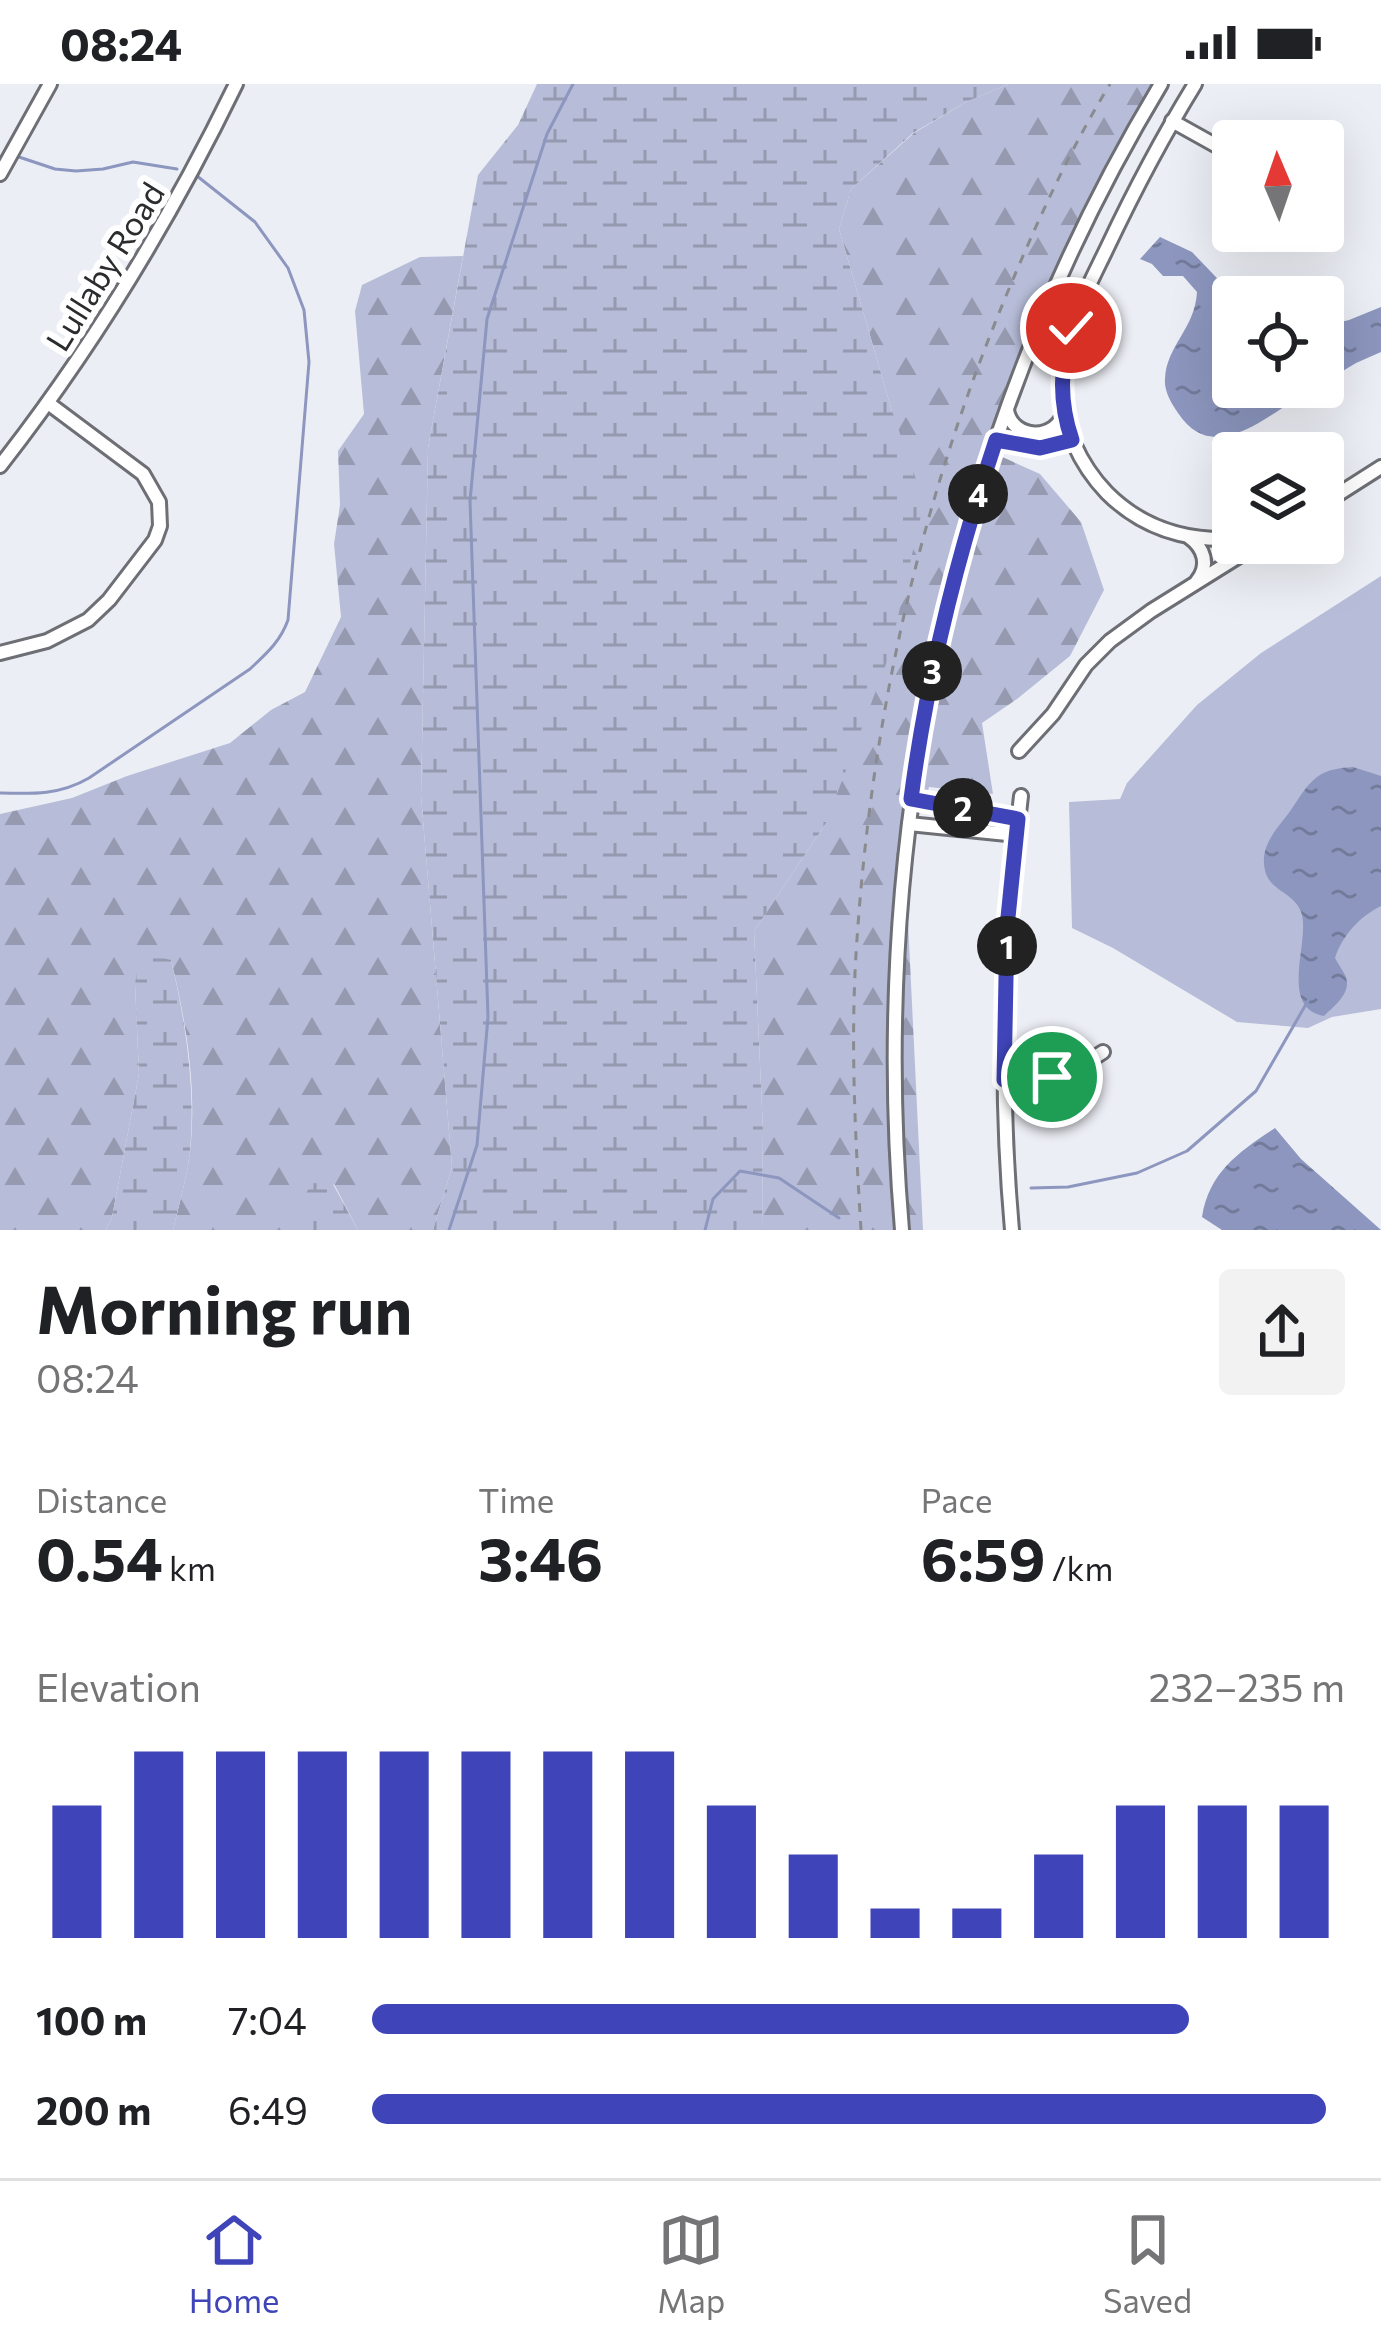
<!DOCTYPE html>
<meta charset="utf-8">
<style>
:root{--surface:#fff;--page:#f2f2f2;--text:#202124;--muted:#757577;--line:#e0e0e0;--accent:#3f45b9}
body{margin:0;font-family:Commissioner,sans-serif;background:var(--page);color:var(--text);height:100vh;display:flex;flex-direction:column;font-size:45px;white-space:nowrap}
*{box-sizing:border-box;margin:0}
p{font-size:39px;color:var(--muted)}
.icon{flex:none;width:66px;height:66px;fill:none;stroke:currentColor;stroke-width:2;stroke-linecap:round;stroke-linejoin:round}
.map{position:relative;height:1146px;overflow:hidden}
.sheet{display:flex;flex-direction:column;background:var(--surface);flex:1}
.sheet>*{flex:none}
.needle{width:78px;rotate:358deg}
.fabs{position:absolute;left:1212px;top:36px;display:grid;gap:24px}
.fabs a{display:grid;place-items:center;width:132px;height:132px;border-radius:12px;background:var(--surface);box-shadow:0 12px 48px #0002;font-size:60px}
.pin{position:absolute;display:grid;place-items:center;width:102px;height:102px;color:#fff;margin:-51px;border:6px solid #fff;border-radius:50%;box-shadow:0 3px 12px #0007}
.km{position:absolute;width:60px;height:60px;margin:-30px;border-radius:50%;background:#222;color:#fff;font-size:33px;line-height:60px;text-align:center}
.round{display:grid;place-items:center;flex:none;width:126px;height:126px;border-radius:12px;background:var(--page)}
.head{display:flex;align-items:center;justify-content:space-between;height:204px;padding:0 36px}
h1{font-size:66px;font-weight:700;line-height:90px}
.metrics{display:grid;grid-template-columns:repeat(3,1fr);gap:18px;height:204px;padding:12px 36px}
.metrics div{display:grid;align-content:center}
.metrics b{font-size:60px;font-weight:700}
.metrics small{font-size:33px;font-weight:400}
.metrics p{font-size:33px}
.chart{height:336px;padding:24px 36px}
.chart p{display:flex;justify-content:space-between}
.chart svg{width:100%;height:216px;margin-top:12px;stroke:var(--accent);stroke-width:6}
ul{padding:0 36px;list-style:none;font-size:39px}
li{display:grid;grid-template-columns:192px 144px 1fr;align-items:center;height:90px}
li i{height:30px;border-radius:15px;background:var(--accent)}
.status{display:flex;justify-content:space-between;align-items:center;height:84px;padding:0 60px;background:var(--surface);direction:ltr}
.status svg{height:33px;fill:currentColor}
.dock{display:flex;justify-content:space-around;align-items:center;height:168px;border-top:3px solid var(--line);background:var(--surface);font-size:33px;color:var(--muted)}
.dock a{display:grid;justify-items:center;gap:6px}
.dock .active{color:var(--accent)}
.map>svg:first-child{display:block}
.green{fill:#b7bdd8}
.forest{fill:url(#forest-firs)}
.wetland{fill:url(#wetland-marsh)}
.water{fill:url(#water-ripples)}
.lines{fill:none;stroke-linecap:round;stroke-linejoin:round}
.stream{stroke:#8c96be;stroke-width:3}
.minor-casing{stroke:#6d6f75;stroke-width:18}
.path{stroke:#898b8f;stroke-width:3;stroke-dasharray:9 9;stroke-linecap:butt}
.minor{stroke:#fff;stroke-width:12}
.route-casing{stroke:#fff;stroke-width:24}
.route{stroke:#3f45b9;stroke-width:15}
.labels{text-anchor:middle;dominant-baseline:central;stroke-width:12;stroke-linejoin:round;paint-order:stroke}
.street-label{font-size:33px;fill:#2b2c2e;stroke:#fff}
</style>
<div class="status"><b>08:24</b><svg viewBox="0 0 49 12"><path d="M0 12V9h3v3zM5 12V6h3v6zM10 12V3h3v9zM15 12V0h3v12zM26 1h20v11H26zM47 4h2v5h-2z"/></svg></div>
<div class="map">
<svg width="1381" height="1146" viewBox="0 0 1381 1146">
<defs>
<pattern id="forest-firs" width="22" height="20" patternUnits="userSpaceOnUse" patternTransform="scale(3)"><rect width="22" height="20" fill="#b7bdd8"/><path d="M5 1l3.5 6h-7zM16 11l3.5 6h-7z" fill="#959ab0"/></pattern>
<pattern id="wetland-marsh" width="20" height="14" patternUnits="userSpaceOnUse" patternTransform="scale(3)"><rect width="20" height="14" fill="#b7bdd8"/><path d="M1 5h8M5 5V1M11 12h8M15 12V8" fill="none" stroke="#959ab0"/></pattern>
<pattern id="water-ripples" width="26" height="14" patternUnits="userSpaceOnUse" patternTransform="scale(3)"><rect width="26" height="14" fill="#8c96be"/><path d="M2 4q2-2 4 0t4 0M15 11q2-2 4 0t4 0" fill="none" stroke="#737b9b"/></pattern>
</defs>
<rect width="100%" height="100%" fill="#eceef5"/>
<polygon class="green" points="1381,492 1381,925 1332,933 1308,944 1237,938 1113,864 1072,844 1069,718 1120,715 1127,699 1197,621 1261,569"/>
<g class="forest">
<path d="M1009 0H1152C1107 73 1072 150 1039 229 1026 259 1011 291 1001 320 905 585 874 865 896 1146H762L763 1047 754 847 826 739 892 327 839 145 851 105 914 49 966 18Z"/>
<path d="M463 172 428 364 421 712 452 1083 433 1146H358L334 1100 293 1139V1146H173C178 1125 184 1103 188 1082 199 1015 187 940 171 876L135 900 139 990 112 1133 106 1146H0V730L72 714 127 692 230 659 271 626 305 608 341 533 334 460 340 421 338 367 364 330 355 227 362 201 420 173Z"/>
<path d="M998 371 1040 390 1081 438 1104 506 1070 572 1017 615 982 639 993 710 929 703 927 712 918 710C934 595 961 481 998 371Z"/>
<path d="M907 817 923 1146H909C900 1036 900 927 907 817Z"/>
</g>
<g class="wetland">
<polygon points="537,0 1009,0 966,18 913,49 851,105 839,145 892,327 924,418 889,572 826,739 754,847 763,1047 762,1146 433,1146 452,1083 421,712 428,364 478,91 518,41"/>
<path d="M140 869 171 876C186 938 198 1017 188 1082 184 1103 178 1125 173 1146H106L112 1133 139 990 135 900Z"/>
<polygon points="311,1099 333,1100 358,1146 293,1146 293,1139"/>
</g>
<g class="water">
<path d="M1160 153 1192 168 1235 213 1233 303H1315C1275 324 1216 387 1178 329 1171 319 1164 307 1165 295 1166 262 1195 245 1197 208L1183 192H1163L1152 180 1140 175Z"/>
<polygon points="1381,223 1381,268 1356,279 1323,299 1323,242 1349,236"/>
<path d="M1353 683 1381 692V822C1360 832 1342 852 1335 874 1338 880 1342 885 1345 891 1353 908 1335 921 1324 932 1279 924 1309 860 1302 831 1297 810 1273 808 1266 790 1258 765 1274 748 1288 730 1297 718 1304 703 1317 693 1328 685 1340 684 1353 683Z"/>
<path d="M1275 1044 1301 1075 1381 1146H1222L1202 1133C1209 1088 1239 1068 1275 1044Z"/>
</g>
<g class="lines">
<g class="stream">
<polyline points="16,72 55,85 76,87 103,85 133,78 177,85"/>
<path d="M0 709C33 710 60 711 89 694L250 585C267 569 280 558 288 536L309 278 304 226 288 184 255 138 197 92"/>
<polyline points="1031,1104 1068,1103 1137,1089 1187,1067 1256,1007 1309,915"/>
<polyline points="449,1146 477,1061 488,933 470,417 487,235 547,50 573,0"/>
<polyline points="705,1146 713,1115 740,1087 779,1094 839,1134"/>
</g>
<defs>
<g id="minor">
<path d="M1195 0C1163 52 1134 107 1108 162 1087 206 1061 251 1061 301 1061 341 1080 381 1107 409 1141 443 1185 457 1233 455"/>
<polyline points="1172,37 1233,71"/>
<polyline points="0,90 50,0"/>
<path d="M1007 326C1012 356 1057 358 1064 327"/>
<polyline points="996,356 1040,364 1073,356"/>
<path d="M0 382C93 263 170 136 236 0"/>
<polyline points="1323,420 1381,383"/>
<path d="M1189 453C1204 464 1210 481 1197 497"/>
<polyline points="0,569 47,557 88,536 109,516 155,456 160,442 159,418 143,390 48,319"/>
<polyline points="1019,667 1053,630 1086,581 1110,557 1151,527 1260,459"/>
<polyline points="911,715 1018,735"/>
<polyline points="909,740 1017,751"/>
<path d="M1003 996C1045 995 1069 992 1103 968"/>
<path d="M902 1146C868 748 954 344 1161 0"/>
<path d="M1012 1146C999 1000 1003 857 1021 712"/>
</g>
</defs>
<use href="#minor" class="minor-casing"/>
<path class="path" d="M861 1146C855 1049 850 952 857 855 872 633 920 418 1006 212 1036 140 1069 67 1110 0"/>
<use href="#minor" class="minor"/>
</g>
<g class="lines">
<defs>
<path id="route" d="M1052 993 1004 996 1007 843 1018 735 911 715C927 592 957 473 996 356L1040 364 1072 356C1059 318 1060 283 1071 244"/>
</defs>
<use href="#route" class="route-casing"/>
<use href="#route" class="route"/>
</g>
<g class="labels">
<g class="street-label">
<text transform="translate(104 182) rotate(-58)">Lullaby Road</text>
</g>
</g>
</svg>
<div class="fabs">
<a><svg class="needle" viewBox="-14 -14 28 28"><path d="M0-13l5 13h-10z" fill="#e53935"/><path d="M0 13l5-13h-10z" fill="#757577"/></svg></a>
<a><svg class="icon" aria-label="locate" viewBox="0 0 24 24"><circle cx="12" cy="12" r="6"/><path d="M12 2v4M12 18v4M2 12h4M18 12h4"/></svg></a>
<a><svg class="icon" aria-label="layers" viewBox="0 0 24 24"><path d="M12 4l9 5-9 5-9-5zM3 14l9 5 9-5"/></svg></a>
</div>
<div class="pin" style="left:1052px;top:993px;background:#1e9e55"><svg class="icon" aria-label="arrive" viewBox="0 0 24 24"><path d="M6 21V4h12l-3 4 3 4H6"/></svg></div>
<div class="pin" style="left:1071px;top:244px;background:#d93025"><svg class="icon" aria-label="check" viewBox="0 0 24 24"><path d="M5 12l5 5 9-10"/></svg></div>
<b class="km" style="left:1007px;top:862px">1</b>
<b class="km" style="left:963px;top:724px">2</b>
<b class="km" style="left:932px;top:587px">3</b>
<b class="km" style="left:978px;top:410px">4</b>
</div>
<section class="sheet">
<div class="head"><div><h1>Morning run</h1><p>08:24</p></div><a class="round"><svg class="icon" aria-label="share" viewBox="0 0 24 24"><path d="M12 15V3M7 8l5-5 5 5M5 13v7h14v-7"/></svg></a></div>
<div class="metrics">
<div><p>Distance</p><b>0.54<small> km</small></b></div>
<div><p>Time</p><b>3:46</b></div>
<div><p>Pace</p><b>6:59<small> /km</small></b></div>
</div>
<div class="chart"><p><span>Elevation</span>232–235 m</p>
<svg viewBox="0 0 160 44" preserveAspectRatio="none"><path d="M5 44V17M15 44V6M25 44V6M35 44V6M45 44V6M55 44V6M65 44V6M75 44V6M85 44V17M95 44V27M105 44V38M115 44V38M125 44V27M135 44V17M145 44V17M155 44V17"/></svg>
</div>
<ul>
<li><b>100 m</b>7:04<i style="width:84%"></i></li>
<li><b>200 m</b>6:49<i style="width:98%"></i></li>
</ul>
</section>
<nav class="dock">
<a class="active"><svg class="icon" aria-label="home" viewBox="0 0 24 24"><path d="M3 11l9-7 9 7M6 9v11h12V9"/></svg>Home</a>
<a><svg class="icon" aria-label="map" viewBox="0 0 24 24"><path d="M3 6l6-2 6 2 6-2v14l-6 2-6-2-6 2zM9 4v14M15 6v14"/></svg>Map</a>
<a><svg class="icon" aria-label="saved" viewBox="0 0 24 24"><path d="M7 4h10v16l-5-4-5 4z"/></svg>Saved</a>
</nav>
